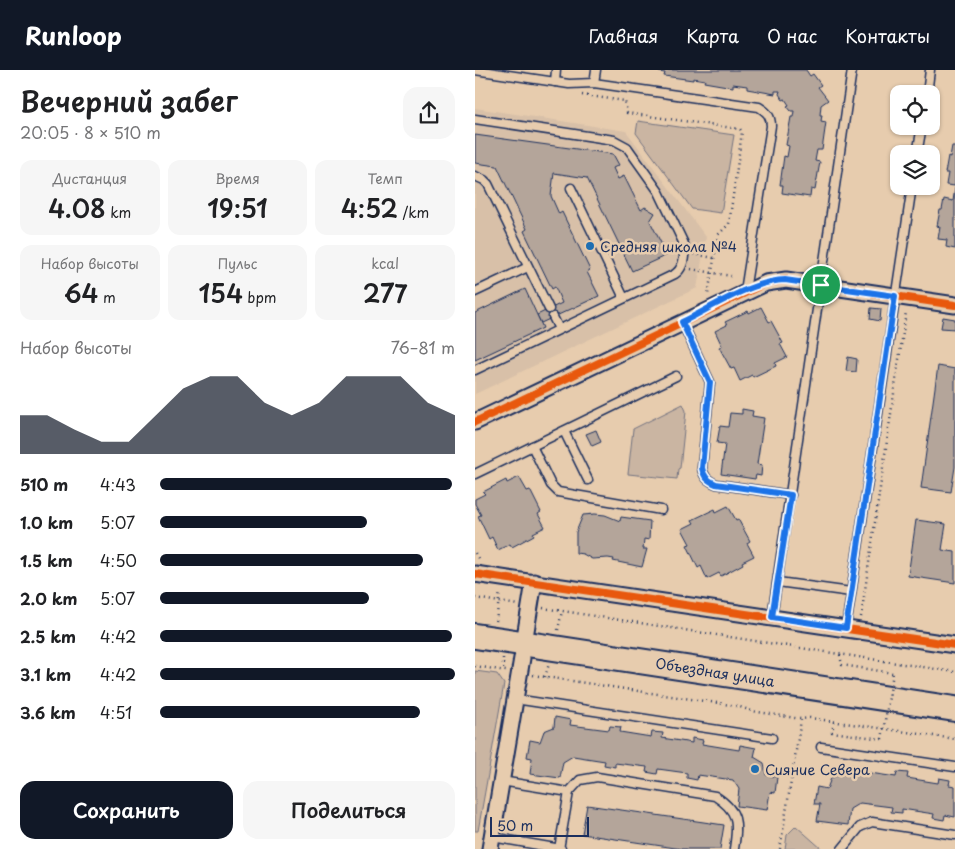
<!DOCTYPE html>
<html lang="ru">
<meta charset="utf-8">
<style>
:root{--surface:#fff;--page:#f6f6f6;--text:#202124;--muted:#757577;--accent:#111827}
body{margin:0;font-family:"Playpen Sans",sans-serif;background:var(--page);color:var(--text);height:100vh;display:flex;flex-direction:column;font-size:19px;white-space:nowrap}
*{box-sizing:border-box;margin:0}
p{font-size:16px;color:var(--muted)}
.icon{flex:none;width:28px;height:28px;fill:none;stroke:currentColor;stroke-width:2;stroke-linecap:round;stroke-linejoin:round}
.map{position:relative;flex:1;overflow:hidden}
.details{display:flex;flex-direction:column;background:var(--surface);width:475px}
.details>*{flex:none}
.buttons{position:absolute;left:415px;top:15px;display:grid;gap:10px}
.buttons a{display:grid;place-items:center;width:50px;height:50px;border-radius:10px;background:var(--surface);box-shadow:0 1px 4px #0004;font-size:25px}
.scale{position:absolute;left:15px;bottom:12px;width:99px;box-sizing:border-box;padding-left:5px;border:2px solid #1b2f5e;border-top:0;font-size:14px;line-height:18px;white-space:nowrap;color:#1b2f5e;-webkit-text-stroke:4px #e7ccae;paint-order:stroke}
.pin{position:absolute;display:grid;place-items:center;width:42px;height:42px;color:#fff;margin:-21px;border:2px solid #fff;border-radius:50%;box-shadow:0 1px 5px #0007}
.round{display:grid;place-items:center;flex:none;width:52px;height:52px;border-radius:15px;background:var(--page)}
.head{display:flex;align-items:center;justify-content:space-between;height:85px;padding:0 20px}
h1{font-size:28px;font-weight:600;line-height:38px}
.stats{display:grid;grid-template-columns:repeat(3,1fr);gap:8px;height:85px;padding:5px 20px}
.stats div{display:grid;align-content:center;border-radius:12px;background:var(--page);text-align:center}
.stats b{font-size:25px;font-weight:600}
.stats small{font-size:14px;font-weight:400}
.stats p{font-size:14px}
.chart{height:140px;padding:10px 20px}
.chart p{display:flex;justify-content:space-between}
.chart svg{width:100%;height:90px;margin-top:5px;fill:var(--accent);opacity:.7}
.button{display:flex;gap:10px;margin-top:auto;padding:10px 20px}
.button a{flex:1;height:58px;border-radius:15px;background:var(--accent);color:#fff;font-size:20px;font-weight:600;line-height:58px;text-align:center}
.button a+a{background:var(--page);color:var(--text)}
ul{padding:0 20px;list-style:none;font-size:16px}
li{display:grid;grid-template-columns:80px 60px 1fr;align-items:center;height:38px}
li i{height:12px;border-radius:6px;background:var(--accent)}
header{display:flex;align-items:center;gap:30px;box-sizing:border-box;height:70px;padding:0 25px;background:var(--accent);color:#fff}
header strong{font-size:24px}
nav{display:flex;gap:28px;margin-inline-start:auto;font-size:18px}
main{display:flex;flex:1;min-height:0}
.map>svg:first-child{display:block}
.built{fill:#d8c0a8}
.green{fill:#cab5a2;stroke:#727280}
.building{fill:#b4a59a;stroke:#1b2f5e}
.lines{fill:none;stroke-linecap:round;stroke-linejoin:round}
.lane-casing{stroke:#1b2f5e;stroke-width:11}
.street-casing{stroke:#1b2f5e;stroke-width:19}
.primary-casing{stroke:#1b2f5e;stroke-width:28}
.path{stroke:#1b2f5e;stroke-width:2.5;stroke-dasharray:1 4;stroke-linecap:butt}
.lane{stroke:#e7ccae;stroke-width:8}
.street{stroke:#e7ccae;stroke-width:15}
.primary{stroke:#e7ccae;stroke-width:24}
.path-bridge{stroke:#1b2f5e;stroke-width:2.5;stroke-dasharray:1 4;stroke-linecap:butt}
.cycleway-casing{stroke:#e7ccae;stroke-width:11}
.cycleway{stroke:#e8590c;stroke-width:8}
.route-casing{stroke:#fff;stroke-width:10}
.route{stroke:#1a73e8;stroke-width:6}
.poi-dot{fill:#1f6fb2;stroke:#e7ccae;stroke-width:2}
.labels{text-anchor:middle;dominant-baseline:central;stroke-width:5;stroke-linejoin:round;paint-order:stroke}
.poi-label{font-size:14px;fill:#1b2f5e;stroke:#e7ccae;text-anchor:start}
.street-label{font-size:14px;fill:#1b2f5e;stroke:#e7ccae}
</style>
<header>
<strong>Runloop</strong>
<nav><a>Главная</a><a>Карта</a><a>О нас</a><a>Контакты</a></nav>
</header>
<main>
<section class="details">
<div class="head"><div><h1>Вечерний забег</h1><p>20:05 · 8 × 510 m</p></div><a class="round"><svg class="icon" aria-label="share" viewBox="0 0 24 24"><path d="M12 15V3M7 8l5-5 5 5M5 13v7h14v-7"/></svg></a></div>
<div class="stats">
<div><p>Дистанция</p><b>4.08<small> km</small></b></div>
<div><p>Время</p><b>19:51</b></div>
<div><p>Темп</p><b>4:52<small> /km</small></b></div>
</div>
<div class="stats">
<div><p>Набор высоты</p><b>64<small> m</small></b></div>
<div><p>Пульс</p><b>154<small> bpm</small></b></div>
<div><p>kcal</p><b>277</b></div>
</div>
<div class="chart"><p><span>Набор высоты</span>76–81 m</p>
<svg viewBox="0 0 160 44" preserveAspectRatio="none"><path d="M0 44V25L10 25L20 32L30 38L40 38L50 25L60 12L70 6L80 6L90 19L100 25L110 19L120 6L130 6L140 6L150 19L160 25V44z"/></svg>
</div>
<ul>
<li><b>510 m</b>4:43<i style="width:99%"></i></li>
<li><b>1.0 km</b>5:07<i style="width:70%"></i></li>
<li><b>1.5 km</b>4:50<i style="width:89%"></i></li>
<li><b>2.0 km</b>5:07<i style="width:71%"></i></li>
<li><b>2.5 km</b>4:42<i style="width:99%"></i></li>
<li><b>3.1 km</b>4:42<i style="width:100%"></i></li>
<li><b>3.6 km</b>4:51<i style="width:88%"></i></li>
</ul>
<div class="button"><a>Сохранить</a><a>Поделиться</a></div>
</section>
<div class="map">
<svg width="480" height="779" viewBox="0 0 480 779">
<rect width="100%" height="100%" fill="#e7ccae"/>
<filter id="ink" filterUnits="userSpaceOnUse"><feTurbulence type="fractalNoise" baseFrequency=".02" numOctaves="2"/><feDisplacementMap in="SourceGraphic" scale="10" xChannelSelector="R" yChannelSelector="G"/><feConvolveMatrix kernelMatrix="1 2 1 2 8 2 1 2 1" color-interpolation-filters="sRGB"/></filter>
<g filter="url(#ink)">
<polygon class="built" points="0,38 151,61 231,167 222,218 0,324"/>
<g class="green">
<polygon points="163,51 259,65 246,143 217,139 161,63"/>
<polygon points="208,334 211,341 205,398 203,399 202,409 153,404 158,359"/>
<polygon points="0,601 22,604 29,614 3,761 0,761"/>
<polygon points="321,756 347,779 310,779 312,765"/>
</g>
<g class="building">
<polygon points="184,0 331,0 335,6 338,4 346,15 343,17 353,30 346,35 345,45 347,45 346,51 351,52 347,80 342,80 340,91 345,92 340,120 336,119 335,127 307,123 308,115 305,115 309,86 312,87 314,76 311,75 316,47 318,47 319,41 316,41 312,36 314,35 310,29 308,30 304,24 305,21 300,21 300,24 272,19 272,16 258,14 258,17 229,12 230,10 218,8 218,10 189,6 190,3 184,2"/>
<polygon points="0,65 138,84 144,95 138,98 143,109 149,106 166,140 170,137 180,143 175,151 192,185 157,201 112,108 79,103 76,126 84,144 87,142 115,200 112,202 124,226 66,253 62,245 87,233 80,217 77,219 49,161 52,159 22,96 0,93"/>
<polygon points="477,76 480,76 480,116 471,115 473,103 470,103 473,86 475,87"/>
<polygon points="480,118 480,179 471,177 472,170 463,169 465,157 462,156 465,140 467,140 469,129 478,131"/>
<polygon points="50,219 68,258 0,290 0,243"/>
<polygon points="286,237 294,252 296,251 308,273 305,274 312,287 300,293 301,296 278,307 277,305 265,311 259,298 256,299 244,277 247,276 240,261 252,255 250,252 273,241 274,243"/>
<polygon points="396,238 406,239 405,251 395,249"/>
<polygon points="468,247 480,249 480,259 466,258"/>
<polygon points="373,287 382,289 381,302 371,301"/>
<polygon points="463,296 480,299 480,397 476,422 446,418"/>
<polygon points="267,339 278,341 277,346 289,348 282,394 287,395 286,406 281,405 280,409 246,404 250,374 242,373 245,356 253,357 255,343 267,344"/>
<polygon points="121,360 126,372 117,376 111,364"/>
<polygon points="44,407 52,421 55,420 66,442 63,444 70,457 58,463 59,465 37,477 35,474 23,480 17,467 14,469 3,446 6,445 0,434 0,429 10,424 8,422 31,410 32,413"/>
<polygon points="253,436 261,450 263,449 275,471 272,473 279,486 267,492 268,494 246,506 244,503 232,509 226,496 223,498 212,475 215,474 207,459 219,453 217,450 240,439 241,442"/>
<polygon points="120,444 130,445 145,451 146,447 175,451 174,470 169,469 168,479 172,479 167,497 138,491 139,489 133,488 117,489 108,484 101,483 101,462 108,445"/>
<polygon points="441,450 471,454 467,480 480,482 480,513 433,506"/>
<polygon points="80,647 96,650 95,655 134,660 135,656 146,657 145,662 176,667 177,662 188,663 187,668 217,673 217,668 228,670 227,674 264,680 265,675 281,678 279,687 289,693 291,705 302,707 300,723 295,722 292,740 262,736 264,719 258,710 223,705 222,710 212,708 212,703 183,699 182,704 171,702 172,697 140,693 140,697 129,695 130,691 98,686 88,692 85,708 55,704 57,688 52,687 55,670 65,672 69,661 79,657"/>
<polygon points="367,694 383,696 382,701 421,707 422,702 433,703 432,708 463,713 464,708 475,710 474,715 480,716 480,747 470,745 469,750 458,748 459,744 427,739 427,743 416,742 417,737 385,733 375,739 373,755 342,751 345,734 339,734 342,717 352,719 356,708 366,704"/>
<polygon points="112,735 249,755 245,779 207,779 107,764"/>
</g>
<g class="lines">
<defs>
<g id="lane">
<path d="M0 0 94 14 119 13 284 37C292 42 296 46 296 56L270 221"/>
<polyline points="80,12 81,0"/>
<polyline points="119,13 121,0"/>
<polyline points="452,24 455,0"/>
<path d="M0 49 139 70 152 77 184 122 209 174C210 185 209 198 200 204L0 300"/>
<polyline points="442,84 447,56"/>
<polyline points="0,106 9,110 13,114 74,239"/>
<polyline points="96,118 149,228"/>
<polyline points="0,222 53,197"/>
<polyline points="78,247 84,259"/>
<path d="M207 252 235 312 227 398C229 407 232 410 241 414L316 425"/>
<polyline points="89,361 113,410"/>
<polyline points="57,376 76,415 83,422 186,440"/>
<polyline points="0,404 201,306"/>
<polyline points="303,512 376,522"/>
<polyline points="297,547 377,0"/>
<polyline points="371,558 437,116"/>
<polyline points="40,629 297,668"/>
<polyline points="346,677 480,697"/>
<polyline points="26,711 94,722"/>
<polyline points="17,767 86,779"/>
<path d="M84 779 94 722 105 710 122 707 240 726C264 741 263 753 259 779"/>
<polyline points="367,779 385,757 397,752 480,765"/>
</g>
<g id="street">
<polyline points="0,352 291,213 311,210 480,235"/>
<polyline points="0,504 480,575"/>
<polyline points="49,573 59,512"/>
<polyline points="15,779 47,588"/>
</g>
<polyline id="primary" points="0,566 480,639"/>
</defs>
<use href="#lane" class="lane-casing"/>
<use href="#street" class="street-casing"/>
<use href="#primary" class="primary-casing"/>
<g class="path">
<polyline points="107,25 150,31 152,43 265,59 267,62 254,154 243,165 233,225"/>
<polyline points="218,184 239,188"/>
<polyline points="216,199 256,206"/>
<polyline points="0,483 4,490"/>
<polyline points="0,528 43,535"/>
<polyline points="68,538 480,602"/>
<polyline points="386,547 431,242"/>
<polyline points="21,551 25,522"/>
<polyline points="83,560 87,541"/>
<polyline points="365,585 367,595 418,603"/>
<polyline points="28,588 28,600"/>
<polyline points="0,596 31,601"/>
<polyline points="58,605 262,636 277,641 326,649 335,648 480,669"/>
<polyline points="70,607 74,594"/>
<polyline points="359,652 357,662 407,669"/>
<polyline points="305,779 326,650"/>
</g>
<use href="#lane" class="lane"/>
<use href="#street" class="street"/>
<use href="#primary" class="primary"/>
<polyline class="path-bridge" points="407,669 418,603"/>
<defs>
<g id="cycleway">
<polyline points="0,352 291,213 311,210 480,235"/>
<polyline points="0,504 480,575"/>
</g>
</defs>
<use href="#cycleway" class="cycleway-casing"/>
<use href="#cycleway" class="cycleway"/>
</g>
</g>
<g class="lines" filter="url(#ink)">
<defs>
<path id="route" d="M310 210 420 226 371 558 297 547 316 425 241 414C232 410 229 407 227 398L235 312 207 252C238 237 277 211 310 210Z"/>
</defs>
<use href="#route" class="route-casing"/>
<use href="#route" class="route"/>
</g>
<g class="poi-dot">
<circle cx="115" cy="176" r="5"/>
<circle cx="280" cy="699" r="5"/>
</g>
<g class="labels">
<g class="poi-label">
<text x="125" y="176">Средняя школа №4</text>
<text x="290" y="699">Сияние Севера</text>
</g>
<g class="street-label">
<text transform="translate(240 602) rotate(9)">Объездная улица</text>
</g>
</g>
</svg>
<div class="buttons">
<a><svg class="icon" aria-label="locate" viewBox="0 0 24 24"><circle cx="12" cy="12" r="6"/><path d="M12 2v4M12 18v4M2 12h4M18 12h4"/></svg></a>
<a><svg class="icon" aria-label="layers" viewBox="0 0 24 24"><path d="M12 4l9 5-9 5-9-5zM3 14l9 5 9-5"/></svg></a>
</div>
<div class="scale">50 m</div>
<div class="pin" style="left:346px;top:215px;background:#1e9e55"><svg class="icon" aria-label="arrive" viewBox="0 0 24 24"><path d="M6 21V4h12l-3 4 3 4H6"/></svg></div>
</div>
</main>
